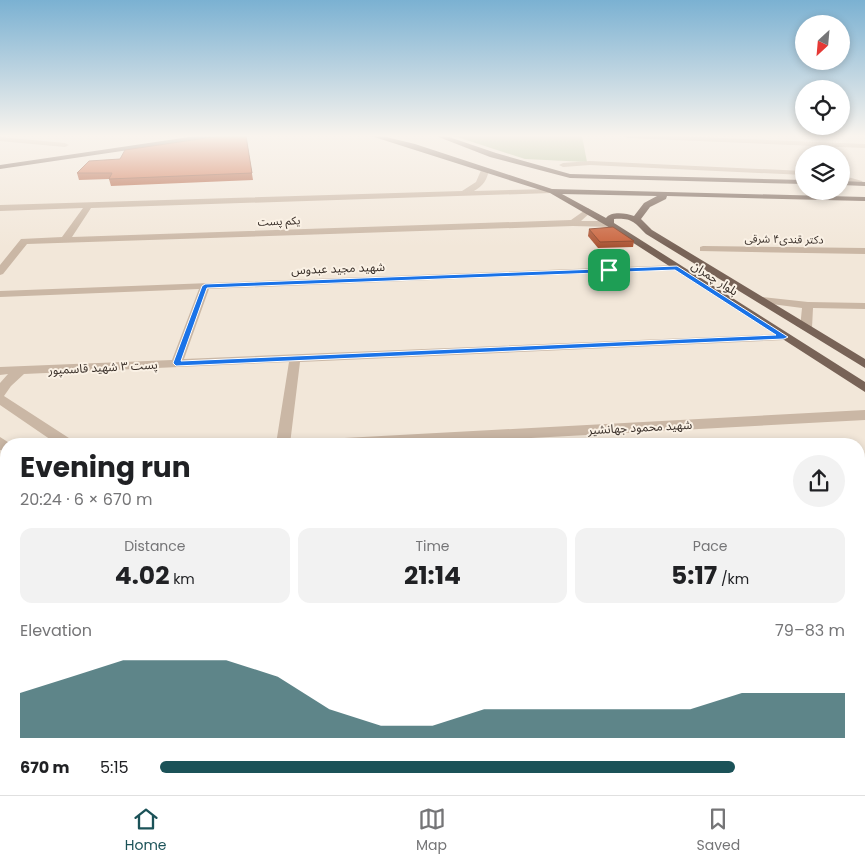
<!DOCTYPE html>
<meta charset="utf-8">
<style>
:root{--surface:#fff;--page:#f2f2f2;--text:#202124;--muted:#757577;--line:#e0e0e0;--accent:#1b5258}
body{margin:0;font-family:Poppins,"Noto Sans Arabic",sans-serif;background:var(--page);color:var(--text);height:100vh;display:flex;flex-direction:column;font-size:19px;white-space:nowrap}
*{box-sizing:border-box;margin:0}
p{font-size:16px;color:var(--muted)}
.icon{flex:none;width:28px;height:28px;fill:none;stroke:currentColor;stroke-width:2;stroke-linecap:round;stroke-linejoin:round}
.map{position:relative;flex:1;overflow:hidden}
.drawer{position:absolute;left:0px;top:438px;width:865px;height:358px;display:flex;flex-direction:column;background:var(--surface);border-radius:20px 20px 0 0;box-shadow:0 2px 8px #0003}
.drawer>*{flex:none}
.needle{width:32px;rotate:206deg}
.buttons{position:absolute;left:795px;top:15px;display:grid;gap:10px}
.buttons a{display:grid;place-items:center;width:55px;height:55px;border-radius:50%;background:var(--surface);box-shadow:0 2px 8px #0003;font-size:25px}
.pin{position:absolute;display:grid;place-items:center;width:42px;height:42px;color:#fff;margin:-21px;border-radius:10px;box-shadow:0 2px 8px #0006}
.round{display:grid;place-items:center;flex:none;width:52px;height:52px;border-radius:26px;background:var(--page)}
.headline{display:flex;align-items:center;justify-content:space-between;height:85px;padding:0 20px}
h1{font-size:28px;font-weight:700;line-height:38px}
.figures{display:grid;grid-template-columns:repeat(3,1fr);gap:8px;height:85px;padding:5px 20px}
.figures div{display:grid;align-content:center;border-radius:12px;background:var(--page);text-align:center}
.figures b{font-size:25px;font-weight:700}
.figures small{font-size:14px;font-weight:400}
.figures p{font-size:14px}
.chart{height:140px;padding:10px 20px}
.chart p{display:flex;justify-content:space-between}
.chart svg{width:100%;height:90px;margin-top:5px;fill:var(--accent);opacity:.7}
ul{padding:0 20px;list-style:none;font-size:16px}
li{display:grid;grid-template-columns:80px 60px 1fr;align-items:center;height:38px}
li i{height:12px;border-radius:6px;background:var(--accent)}
.tab-bar{display:flex;justify-content:space-around;align-items:center;height:70px;border-top:1px solid var(--line);background:var(--surface);font-size:14px;color:var(--muted)}
.tab-bar a{display:grid;justify-items:center;gap:2px}
.tab-bar .on{color:var(--accent)}
.map>svg:first-child{display:block}
.green{fill:#b3c199}
.lines{fill:none;stroke-linecap:round;stroke-linejoin:round}
.minor{fill:#cab7a5;fill-rule:evenodd}
.major{fill:#786357;fill-rule:evenodd}
.wall{fill:#ae5736}
.building{fill:#ca653f;stroke:#8d472c}
.route{fill:#1a73e8;stroke:#fff;fill-rule:evenodd}
.labels{text-anchor:middle;dominant-baseline:central;stroke-width:4;stroke-linejoin:round;paint-order:stroke}
.far-street-label{font-size:11px;fill:#362c26;stroke:#faf1e5}
.street-label{font-size:12px;fill:#362c26;stroke:#faf1e5}
</style>
<div class="map">
<svg width="865" height="795" viewBox="0 0 865 795">
<rect width="100%" height="100%" fill="#f2e7d9"/>
<polygon class="green" points="454,136 582,136 587,162 525,159"/>
<g class="lines">
<g class="minor">
<polygon points="624,136 676,136 865,144 865,148 627,138"/>
<polygon points="0,137 65,143 69,145 65,147 0,141"/>
<polygon points="590,161 804,171 804,175 590,165 563,167 559,165 563,163"/>
<path d="M482 168 489 170C487 180 483 186 474 191L551 189 555 191 551 193 91 208 72 237 571 220 588 208 592 211 581 221H610L614 224 610 227 573 226 27 244 3 274 0 275V265L21 239 62 237 83 208 0 211V205L462 191 476 182Z"/>
<polygon points="841,175 862,181 863,183 859,185 841,180"/>
<polygon points="703,246 865,248 865,254 700,251 700,247"/>
<polygon points="677,265 680,266 680,270 209,289 184,359 784,334 790,337 784,340 300,362 290,444 276,444 289,362 24,374 11,386 4,396 72,440 74,444 57,444 0,405 0,383 8,374 0,375 0,367 172,360 199,289 0,297 0,291"/>
<polygon points="761,297 808,302 865,303 865,309 813,308 812,328 806,331 800,328 802,308 757,302 756,300"/>
<polygon points="865,410 865,420 421,444 319,444 321,440 326,439"/>
<polygon points="0,437 11,444 6,444 6,452 0,450"/>
<polygon points="865,545 865,559 859,560 859,546"/>
<polygon points="0,702 6,703 6,722 0,722"/>
<polygon points="859,769 865,769 865,789 858,789"/>
<polygon points="190,789 210,789 209,795 189,795"/>
<polygon points="490,789 516,789 518,795 492,795"/>
<polygon points="565,789 695,789 693,795 563,795"/>
</g>
<g class="major">
<polygon points="196,136 213,136 210,138 0,169 0,165"/>
<path d="M371 136H382L415 144 552 189 865 197V201L667 196 666 199 650 207 641 219 652 230 865 359V368L646 234C634 222 632 218 614 219V223L865 382V392L607 226 550 193ZM562 194 657 196 644 203 634 216C626 213 611 211 606 218Z"/>
<polygon points="436,136 446,136 496,153 570,174 804,180 804,184 570,178 490,157"/>
<polygon points="841,181 865,182 865,186 841,185"/>
</g>
</g>
<g class="wall">
<polygon points="246,136 253,180 111,186 109,179 79,180 77,173 120,159"/>
<polygon points="589,229 634,241 633,247 598,248 588,236"/>
</g>
<g class="building">
<polygon points="220,136 246,136 252,173 109,179 112,173 77,173 89,161 120,159 125,150"/>
<polygon points="613,227 634,241 600,242 589,229"/>
</g>
<linearGradient id="sky" x2="0" y2="1"><stop stop-color="#7bb1d2"/><stop offset="0.55" stop-color="#f9f4ee"/><stop offset="1" stop-color="#f9f4ee" stop-opacity="0"/></linearGradient>
<rect width="865" height="247" fill="url(#sky)"/>
<path class="route" d="M677 266 788 337 784 339 176 366 173 363 202 286 205 284ZM675 270 776 335 181 361 207 288Z"/>
<g class="labels">
<g class="far-street-label">
<text transform="translate(279 221) rotate(-2)">یکم پست</text>
<text transform="translate(784 239) rotate(1)">دکتر قندی۴ شرقی</text>
</g>
<g class="street-label">
<text transform="translate(338 268) rotate(-2)">شهید مجید عبدوس</text>
<text transform="translate(715 278) rotate(33)">بلوار چمران</text>
<text transform="translate(103 367) rotate(-3)">پست ۳ شهید قاسمپور</text>
<text transform="translate(640 427) rotate(-3)">شهید محمود جهانشیر</text>
</g>
</g>
</svg>
<div class="buttons">
<a><svg class="needle" viewBox="-14 -14 28 28"><path d="M0-13l5 13h-10z" fill="#e53935"/><path d="M0 13l5-13h-10z" fill="#757577"/></svg></a>
<a><svg class="icon" aria-label="locate" viewBox="0 0 24 24"><circle cx="12" cy="12" r="6"/><path d="M12 2v4M12 18v4M2 12h4M18 12h4"/></svg></a>
<a><svg class="icon" aria-label="layers" viewBox="0 0 24 24"><path d="M12 4l9 5-9 5-9-5zM3 14l9 5 9-5"/></svg></a>
</div>
<div class="pin" style="left:609px;top:270px;background:#1e9e55"><svg class="icon" aria-label="arrive" viewBox="0 0 24 24"><path d="M6 21V4h12l-3 4 3 4H6"/></svg></div>
<section class="drawer">
<div class="headline"><div><h1>Evening run</h1><p>20:24 · 6 × 670 m</p></div><a class="round"><svg class="icon" aria-label="share" viewBox="0 0 24 24"><path d="M12 15V3M7 8l5-5 5 5M5 13v7h14v-7"/></svg></a></div>
<div class="figures">
<div><p>Distance</p><b>4.02<small> km</small></b></div>
<div><p>Time</p><b>21:14</b></div>
<div><p>Pace</p><b>5:17<small> /km</small></b></div>
</div>
<div class="chart"><p><span>Elevation</span>79–83 m</p>
<svg viewBox="0 0 160 44" preserveAspectRatio="none"><path d="M0 44V22L10 14L20 6L30 6L40 6L50 14L60 30L70 38L80 38L90 30L100 30L110 30L120 30L130 30L140 22L150 22L160 22V44z"/></svg>
</div>
<ul>
<li><b>670 m</b>5:15<i style="width:84%"></i></li>
</ul>
</section>
</div>
<nav class="tab-bar">
<a class="on"><svg class="icon" aria-label="home" viewBox="0 0 24 24"><path d="M3 11l9-7 9 7M6 9v11h12V9"/></svg>Home</a>
<a><svg class="icon" aria-label="map" viewBox="0 0 24 24"><path d="M3 6l6-2 6 2 6-2v14l-6 2-6-2-6 2zM9 4v14M15 6v14"/></svg>Map</a>
<a><svg class="icon" aria-label="saved" viewBox="0 0 24 24"><path d="M7 4h10v16l-5-4-5 4z"/></svg>Saved</a>
</nav>
